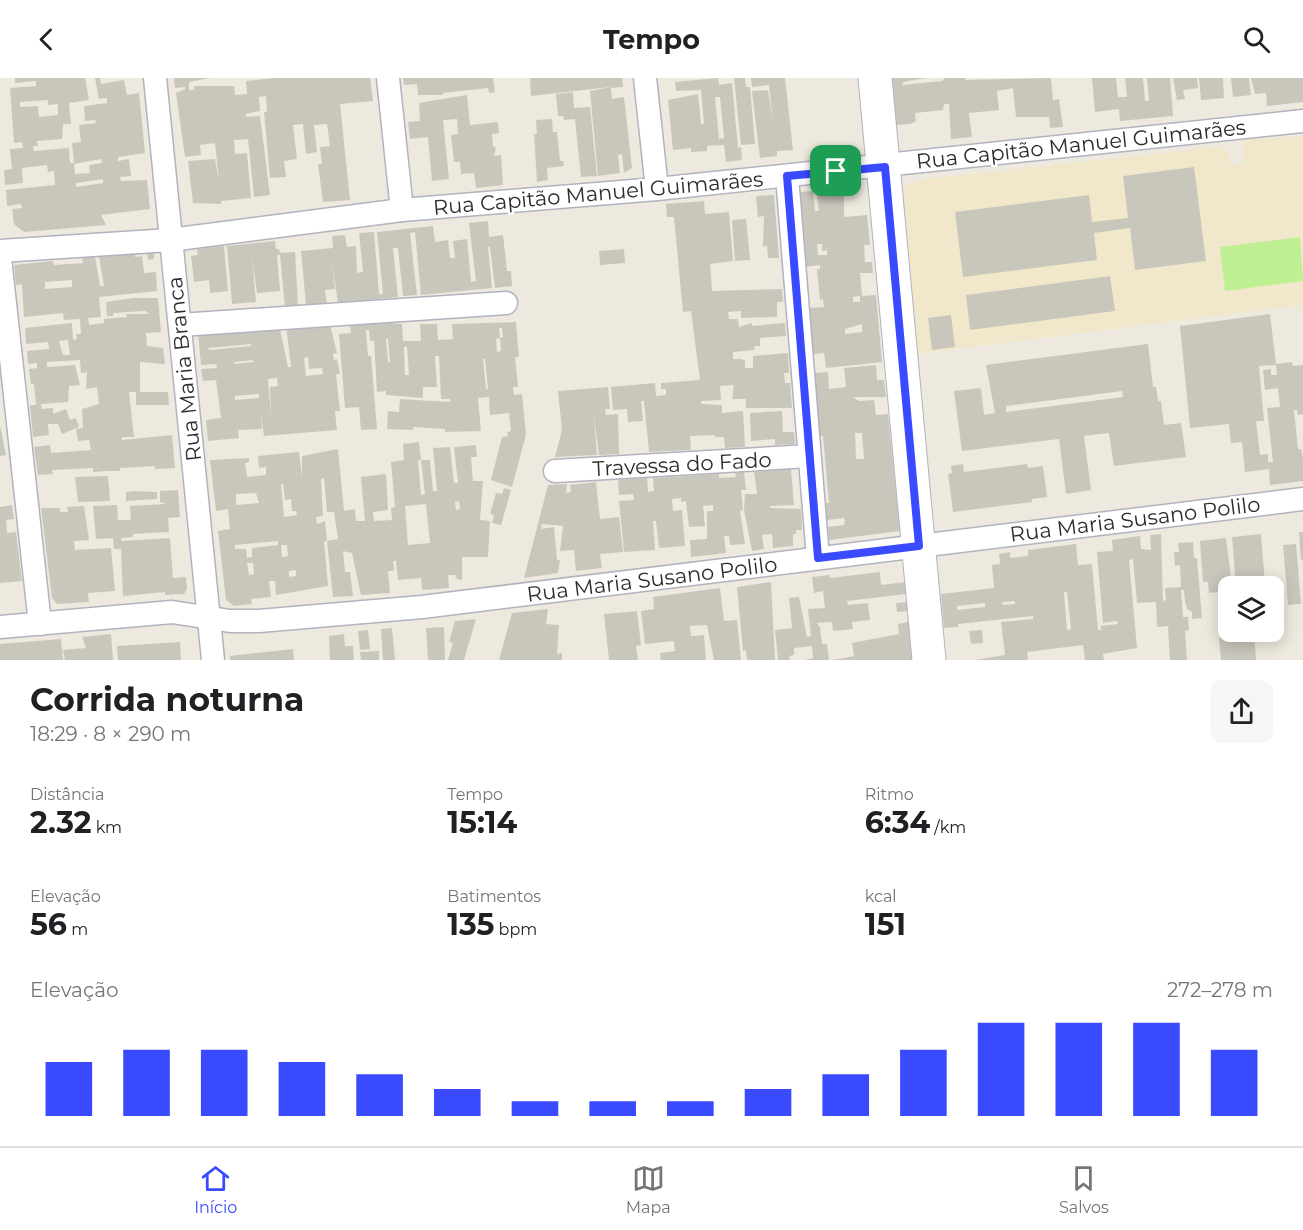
<!DOCTYPE html>
<html lang="pt">
<meta charset="utf-8">
<style>
:root{--surface:#fff;--page:#f6f6f6;--text:#202124;--muted:#757577;--line:#e0e0e0;--accent:#3a4aff}
body{margin:0;font-family:Montserrat,sans-serif;background:var(--page);color:var(--text);height:100vh;display:flex;flex-direction:column;font-size:22px;white-space:nowrap}
*{box-sizing:border-box;margin:0}
p{font-size:20px;color:var(--muted)}
.icon{flex:none;width:33px;height:33px;fill:none;stroke:currentColor;stroke-width:2;stroke-linecap:round;stroke-linejoin:round}
.map{position:relative;height:582px;overflow:hidden}
.panel{display:flex;flex-direction:column;background:var(--surface);flex:1}
.panel>*{flex:none}
.tools{position:absolute;left:1218px;top:498px;display:grid;gap:12px}
.tools a{display:grid;place-items:center;width:66px;height:66px;border-radius:12px;background:var(--surface);box-shadow:0 3px 15px #0003;font-size:30px}
.pin{position:absolute;display:grid;place-items:center;width:51px;height:51px;color:#fff;margin:-26px;border-radius:12px;box-shadow:0 3px 9px #0006}
.round{display:grid;place-items:center;flex:none;width:63px;height:63px;border-radius:12px;background:var(--page)}
.head{display:flex;align-items:center;justify-content:space-between;height:102px;padding:0 30px}
h1{font-size:33px;font-weight:700;line-height:45px}
.figures{display:grid;grid-template-columns:repeat(3,1fr);gap:9px;height:102px;padding:6px 30px}
.figures div{display:grid;align-content:center}
.figures b{font-size:30px;font-weight:700}
.figures small{font-size:16px;font-weight:400}
.figures p{font-size:16px}
.chart{height:168px;padding:12px 30px}
.chart p{display:flex;justify-content:space-between}
.chart svg{width:100%;height:108px;margin-top:6px;stroke:var(--accent);stroke-width:6}
header{display:flex;justify-content:space-between;align-items:center;height:78px;padding:0 30px;background:var(--surface);font-size:27px;font-weight:700}
.tabs{display:flex;justify-content:space-around;align-items:center;height:84px;border-top:2px solid var(--line);background:var(--surface);font-size:16px;color:var(--muted)}
.tabs a{display:grid;justify-items:center;gap:3px}
.tabs .current{color:var(--accent)}
.map>svg:first-child{display:block}
.education{fill:#f1e8cc}
.pitch{fill:#bfef93}
.building{fill:#c9c7bc;fill-rule:evenodd}
.lines{fill:none;stroke-linecap:round;stroke-linejoin:round}
.street-casing{stroke:#b2b2c0;stroke-width:25}
.secondary-casing{stroke:#b2b2c0;stroke-width:35}
.street{stroke:#fff;stroke-width:22}
.secondary{stroke:#fff;stroke-width:33}
.route-casing{stroke:#fff;stroke-width:12}
.route{stroke:#3a4aff;stroke-width:8}
.labels{text-anchor:middle;dominant-baseline:central;stroke-width:5;stroke-linejoin:round;paint-order:stroke}
.street-label{font-size:21px;fill:#2c2c2c;stroke:#fff}
</style>
<header><svg class="icon" aria-label="back" viewBox="0 0 24 24"><path d="M15 5l-7 7 7 7"/></svg>Tempo<svg class="icon" aria-label="search" viewBox="0 0 24 24"><circle cx="10" cy="10" r="6"/><path d="M15 15l6 6"/></svg></header>
<div class="map">
<svg width="1303" height="582" viewBox="0 0 1303 582">
<rect width="100%" height="100%" fill="#eee9de"/>
<polygon class="education" points="1303,58 1303,227 917,276 901,109 920,102 1226,68 1230,86 1243,86 1244,62"/>
<polygon class="pitch" points="1300,159 1303,203 1225,213 1220,169"/>
<g class="building">
<path d="M15 0H85L89 22 69 25 71 46H63L62 61 37 63 38 68H33L34 73 69 70 70 85H74L75 96 90 95 89 87 102 85 101 81 74 86 72 65 81 64 79 47 96 45 95 42 85 43 84 28 107 25V20L99 21 95 0H100L101 6 124 2 127 17 139 15 145 75 118 79V83L129 81 131 98 120 99 121 103 147 102 150 131 101 137 106 147 24 154 14 146 12 131 22 130 21 126 7 128 6 112 55 107 54 93 48 94 47 87 22 90 23 105 5 107 4 92 12 91 10 71 23 70 22 64 14 65 10 10 36 8V3L15 5ZM48 22V27L58 26V37L39 39 38 28 20 29V24ZM103 101V105L76 109V105Z"/>
<polygon points="174,0 210,0 189,4 189,12 194,12 194,8 234,8 235,17 247,16 246,3 274,0 370,0 373,23 340,26 350,122 323,124 318,86 322,86 320,69 330,68 327,46 314,47 317,74 306,76 303,46 293,47 297,81 284,83 286,99 270,100 264,34 267,34 266,18 259,19 260,33 246,36 246,39 260,38 270,117 254,119 248,61 234,62 235,76 247,75 251,120 221,123 221,126 193,125 188,83 215,81 219,103 215,65 200,67 201,77 185,79 176,15 185,11 185,9 175,10"/>
<polygon points="403,0 493,0 495,14 489,15 488,10 443,15 443,17 418,17 417,6 404,7"/>
<polygon points="530,0 622,0 623,9 611,10 612,21 624,19 632,90 624,95 622,76 618,77 620,95 598,98 590,13 610,9 531,18"/>
<path d="M718 0 719 7 732 5 738 70 741 69 742 82 726 84 724 67 707 68V73L691 74V70L673 72 668 22 698 16 701 46H704L701 12 676 13 675 4ZM715 19H720L724 60 719 61Z"/>
<polygon points="734,0 745,0 746,9 750,9 755,66 741,67"/>
<polygon points="751,0 785,0 793,72 777,73 777,78 760,80 752,13 768,12 773,44 769,7 752,9"/>
<polygon points="889,0 926,0 903,4 902,7 942,3 945,0 965,0 966,2 1051,0 1053,22 1059,21 1063,49 1050,50 1049,39 1016,39 1013,10 997,13 999,32 969,35 972,59 951,61 949,26 944,26 943,32 915,35 916,43 911,46 894,47"/>
<polygon points="1092,0 1116,0 1118,19 1127,19 1125,0 1143,0 1145,23 1149,23 1147,0 1170,0 1173,38 1120,43 1119,31 1095,34"/>
<polygon points="1173,0 1197,0 1198,10 1183,12 1185,21 1177,22"/>
<polygon points="1199,0 1223,0 1224,20 1201,22"/>
<polygon points="1231,0 1249,0 1251,17 1233,19"/>
<polygon points="1251,0 1303,0 1303,24 1267,28 1266,15 1255,16"/>
<polygon points="573,14 574,30 590,29 597,98 581,99 575,41 564,42 563,38 558,38 556,16"/>
<polygon points="467,17 470,47 498,44 499,55 492,56 493,68 496,70 494,78 501,77 503,107 476,110 474,95 461,96 460,84 454,84 451,57 458,56 457,41 443,42 449,101 432,103 428,59 410,61 408,44 420,43 419,25"/>
<polygon points="552,41 553,54 557,54 560,83 563,83 564,88 547,90 548,102 537,104 534,56 537,56 536,42"/>
<polygon points="1194,89 1206,183 1135,192 1130,150 1094,155 1097,182 963,199 955,134 1089,117 1092,144 1128,140 1123,98"/>
<path d="M844 109V139L867 137 870 167H864L865 184H872L873 195H860L862 218 876 217 882 284 826 290 824 275 809 277 808 259H811L809 230 824 229 823 221 820 222 817 191H820V187L805 189 799 114 813 113 815 133H819L816 112ZM817 166H822V173L827 172V177H818ZM860 218V224H853V219ZM862 246V254L845 256V251Z"/>
<polygon points="774,117 779,180 768,180 767,168 763,169 764,138 758,139 756,118"/>
<polygon points="704,123 705,136 729,134 733,183 710,186 712,213 782,211 783,224 777,224 777,239 741,240 741,233 728,234 729,241 738,241 739,249 752,245 752,248 785,245 786,258 760,260 760,268 754,268 755,272 733,274 733,281 742,281 745,283 745,290 753,290 753,278 788,275 789,295 784,295 785,305 790,305 792,330 746,330 746,321 732,321 734,307 720,308 721,322 701,323 701,326 722,327 722,335 743,333 745,369 725,370 724,359 715,359 715,357 690,358 691,372 649,374 644,323 641,323 643,343 628,344 627,331 613,332 611,309 655,305 656,318 666,317 666,311 661,311 661,305 700,302 691,233 683,234 674,139 667,139 666,126"/>
<polygon points="746,141 750,182 735,183 732,142"/>
<polygon points="488,143 489,159 503,157 507,193 511,193 512,208 495,210 490,169 488,169 492,210 421,217 415,154 410,155 417,217 403,218 398,170 393,170 398,219 338,225 332,185 335,211 325,212 327,226 306,227 301,173 333,170 332,158 345,157 347,169 356,168 357,195 363,194 359,155 374,154 379,216 383,216 377,154 433,148 435,164 448,162 450,180 455,180 453,163 467,161 471,204 476,203 469,145"/>
<polygon points="275,163 276,171 279,171 280,175 295,174 298,228 285,229 280,177 277,177 280,213 257,215 252,179 256,224 232,226 227,168"/>
<polygon points="224,168 228,213 210,215 209,202 194,204 191,178 198,177 197,171"/>
<polygon points="624,171 625,185 600,187 599,173"/>
<polygon points="147,174 154,176 154,181 148,182"/>
<path d="M135 175V179L142 178 144 195 156 194 157 213 99 219 101 239 88 240 89 247 104 245V241L127 239 126 236H149L145 233 113 235V238H107L106 224 133 220H158L161 254 146 255 147 268 163 270 165 286 140 284V314H168L169 327H136V314H129L134 359H122V362L172 357 175 390 155 391V388L120 390V393H107L93 394V390L52 392 53 396 38 397 34 369 50 367 51 375 91 372 89 362 78 363 76 351 83 350 82 331 99 326 97 309 86 311 87 294 81 295 80 282 47 284V289L75 287 80 307 69 308 68 324 41 326 42 331 53 330V336L66 331 70 342 76 340 79 349 62 356 58 346H48L49 357 33 359 30 327H36L34 306H31L29 291 37 290V285L28 286 27 273 49 271 48 264 26 266 25 250 72 245 73 262 77 261 76 256H81L80 241 64 242 63 235 24 239 22 206 16 207 14 187 53 183 54 187 83 185 82 180 95 179 100 208H104L99 179ZM72 202V209L45 211V204ZM68 262 70 277H63L59 263Z"/>
<polygon points="1110,198 1115,233 970,252 966,217"/>
<path d="M1270 236 1276 286 1292 284 1293 288 1303 287V336L1298 337 1297 332H1294L1298 371H1301L1303 381V403L1270 407 1269 391 1245 394 1242 364 1231 365 1229 346 1190 350 1180 248ZM1276 287 1277 297H1271V291L1263 292 1265 312 1278 310 1280 329 1267 330 1273 384H1268V376L1260 377 1256 343H1264L1259 288Z"/>
<polygon points="951,237 955,269 932,272 928,240"/>
<path d="M349 242 402 246 403 263H421L420 246H437L438 262 453 261 452 246 516 244 519 279H515L518 309H513L514 317 522 316 526 357 512 409 491 402 502 359 508 358 507 354 511 353 509 335 490 337 489 319 478 320 481 353 445 354V351L413 349V352L387 351 388 333 399 334 400 321 450 324V321H441L439 278H435L437 309H423V320L386 317V313L377 314 374 263H370L369 252H366L368 278H371L377 351 361 352 359 329 345 330 339 256 351 255ZM499 250H502L503 259 500 260ZM500 260 501 273 497 274 496 261ZM386 261H388L390 284H388ZM404 269H407L409 297H405ZM483 281H485L488 311H486Z"/>
<path d="M329 243 337 275 333 276 334 282 337 281 340 296H336L340 333H335L337 352 264 358 261 336 262 351 238 352 239 360 208 363 206 342 221 340 216 302 203 303 201 291 217 290 216 286 201 287 198 254 279 247 288 289H291L286 247ZM251 266V268L209 272 208 270ZM308 279 309 291 322 290 323 296 306 298 304 280ZM253 282V284L234 286V284ZM277 300 278 308 270 309 271 338 268 301ZM259 316V320L235 322V318Z"/>
<path d="M1148 266 1153 309H1156L1158 323H1161L1164 347 1181 345 1186 379 1114 388 1109 355 1084 358 1091 412 1066 416 1059 361 962 373 954 313 981 310 984 337 995 335 986 287ZM1122 313 1123 319 1006 334V328Z"/>
<path d="M876 287 877 302H884L886 319H853L859 323 874 322 876 337 888 336 900 453 829 462 828 449 844 447 845 443 844 440 827 442 826 425H829L823 358H820L814 295 828 294 829 311 846 309 844 290ZM855 355H862L864 381H856Z"/>
<polygon points="608,309 610,331 605,331 606,337 618,336 619,376 599,377 594,338 597,377 555,379 562,352 558,313"/>
<polygon points="782,333 783,354 794,354 795,366 775,367 775,361 751,363 750,335"/>
<polygon points="0,348 6,377 0,378"/>
<path d="M419 364 421 382H418L421 417 425 416 421 382H430L433 413H437L433 370 450 369 454 405H458L454 369 476 367 477 379H471L473 403H483L480 442 490 443 488 479H462V502L457 501 455 497H448L449 510 422 512 421 500 398 502 396 483H393L394 493H388L390 515 361 517 352 475 343 473 345 494H350L353 518 333 519 327 463 338 461 334 434H327L324 400 321 401 323 438 316 439 317 446 325 443 327 463H324L328 508 276 517 275 503H269L271 519 251 521 252 526 234 528 226 522 218 453 230 451 228 431 216 433 210 382 249 380V384L245 385 247 399 266 397V389L259 390 258 378 299 374 302 399V378L338 371 344 433 355 431 356 443H365L361 399 386 396 388 432 373 434 374 443 392 442 391 430 395 429 391 384 404 382 403 366ZM281 406H283L285 422 291 421 292 433H296L297 437 284 439ZM256 415 259 425 236 427V416ZM459 423 460 431 456 432 455 424ZM426 426 430 465 408 467 405 428ZM278 463V467L252 470V479L247 480 246 471H235V467ZM281 467H287L288 478 282 479ZM247 485H253L254 496 249 497ZM296 492V498L289 499V493Z"/>
<polygon points="963,386 964,394 1027,386 1028,390 1043,388 1047,419 1032,421 1032,424 953,434 948,396 952,395 951,388"/>
<polygon points="791,391 794,427 770,428 770,430 801,431 802,452 796,452 796,456 793,456 793,468 773,470 772,456 762,457 764,471 752,473 744,432 745,416 757,416 754,394"/>
<polygon points="744,394 746,412 741,412 743,432 740,433 745,466 730,467 729,458 724,458 726,475 691,479 690,462 707,461 707,433 713,433 713,427 703,428 705,448 689,449 686,423 681,424 681,420 672,421 673,433 682,432 685,468 659,470 656,443 653,443 655,472 624,474 619,423 634,422 633,416 619,417 618,402 647,400 648,414 654,413 653,400 719,396 719,400 736,399 735,395"/>
<polygon points="108,398 110,423 78,424 75,399"/>
<polygon points="596,404 600,441 619,439 623,474 600,476 602,490 576,493 574,472 560,473 563,448 542,446 541,451 554,449 557,482 560,482 558,495 524,500 548,407 567,406 566,415 571,414 570,407"/>
<polygon points="504,410 511,412 501,447 492,445 494,437 490,436 496,415 502,416"/>
<polygon points="178,412 180,439 168,440 169,454 133,456 133,459 121,460 121,463 170,460 173,500 186,499 187,511 184,516 165,517 165,514 123,518 121,471 114,471 113,460 96,461 93,428 117,427 118,442 131,442 130,428 166,426 160,424 160,413"/>
<polygon points="133,413 157,414 157,421 126,423 126,414"/>
<polygon points="12,427 14,441 6,442 7,455 16,454 22,503 0,505 0,429"/>
<polygon points="84,428 89,462 74,463 75,472 111,470 115,513 88,515 89,524 57,526 52,520 41,430 60,430 60,434 68,434 67,429"/>
<polygon points="1299,454 1303,454 1303,482 1301,482"/>
<path d="M1161 456 1163 523 1166 522 1165 510 1181 509 1180 487 1175 488 1174 474H1179L1178 465 1193 464 1194 480H1197L1202 540 1192 541V534L1187 531 1185 523 1184 512H1181L1183 539H1188L1189 552 1185 553 1187 582H1170L1168 548 1157 549 1156 524 1137 525 1133 481 1129 482 1137 570 1103 576 1104 582H1085L1083 567 1027 574 1028 582H975L1005 577 1001 544 1033 541V538L958 546V549L944 550 941 516 994 510 992 487 1000 486 999 476 1010 474V480L1028 478V472L1076 466 1078 487 1092 486 1098 552H1101V548L1118 546 1117 543 1103 545 1097 474 1113 473 1112 462 1140 458 1141 471 1151 472 1150 457ZM1064 514H1067L1071 551 1067 552ZM1015 523V526L1003 527 1002 524ZM985 525V529L957 532V528Z"/>
<polygon points="1261,456 1265,506 1236,508 1232,459"/>
<polygon points="1226,460 1232,508 1228,508 1228,513 1209,515 1208,504 1203,504 1200,463"/>
<polygon points="1296,466 1301,526 1288,527 1283,467"/>
<polygon points="880,494 881,507 905,504 906,516 847,523 848,527 868,525 870,542 852,544 853,551 833,553 832,544 817,545 820,549 822,566 827,566 829,582 805,582 813,580 812,568 794,570 794,577 789,578 790,582 778,582 775,552 792,550 789,520 799,519 807,559 811,558 808,531 825,530 823,513 814,515 812,499 830,497 830,500"/>
<polygon points="771,504 775,582 747,582 746,572 743,573 737,509"/>
<polygon points="720,510 724,543 737,542 741,582 714,582 707,547 690,548 691,558 704,557 706,582 661,582 660,575 675,573 674,563 645,566 641,533 654,531 653,519"/>
<polygon points="907,524 908,533 897,534 896,525"/>
<polygon points="548,531 546,546 559,547 557,576 562,575 562,582 499,582 512,535"/>
<polygon points="637,533 641,567 636,568 638,582 609,582 604,536"/>
<polygon points="476,541 464,582 448,582 453,565 449,564 455,543"/>
<polygon points="1223,543 1228,543 1228,554 1236,554 1237,556 1254,555 1256,582 1221,582 1219,560 1225,559"/>
<polygon points="909,544 912,582 833,582 854,578 852,565 899,556 898,546"/>
<polygon points="444,549 445,582 428,582 426,550"/>
<polygon points="392,550 395,582 383,582 381,551"/>
<polygon points="368,552 370,571 360,572 358,553"/>
<polygon points="982,552 983,565 971,566 969,553"/>
<polygon points="111,556 113,582 65,582 63,572 86,570 82,559"/>
<polygon points="344,556 345,568 353,568 354,582 330,582 329,558"/>
<polygon points="61,561 63,582 0,582 0,566"/>
<polygon points="180,564 181,582 118,582 117,568"/>
<polygon points="293,571 294,582 230,582 230,578"/>
<polygon points="379,573 379,582 361,582 360,574"/>
</g>
<g class="lines">
<defs>
<g id="street">
<polyline points="155,0 213,582"/>
<polyline points="388,0 402,132"/>
<polyline points="645,0 657,111"/>
<polyline points="787,98 818,480"/>
<polyline points="0,173 170,162 402,132 657,111 1303,43"/>
<polyline points="0,180 40,546"/>
<polyline points="180,247 506,225"/>
<polyline points="555,393 809,378"/>
<polyline points="0,549 172,534 230,543 259,543 422,529 1303,421"/>
</g>
<polyline id="secondary" points="875,0 929,582"/>
</defs>
<use href="#street" class="street-casing"/>
<use href="#secondary" class="secondary-casing"/>
<use href="#street" class="street"/>
<use href="#secondary" class="secondary"/>
</g>
<g class="lines">
<defs>
<polygon id="route" points="885,89 919,468 818,480 787,98"/>
</defs>
<use href="#route" class="route-casing"/>
<use href="#route" class="route"/>
</g>
<g class="labels">
<g class="street-label">
<text transform="translate(1081 66) rotate(-6)">Rua Capitão Manuel Guimarães</text>
<text transform="translate(598 115) rotate(-5)">Rua Capitão Manuel Guimarães</text>
<text transform="translate(184 291) rotate(-96)">Rua Maria Branca</text>
<text transform="translate(682 386) rotate(-3)">Travessa do Fado</text>
<text transform="translate(1135 441) rotate(-7)">Rua Maria Susano Polilo</text>
<text transform="translate(652 501) rotate(-7)">Rua Maria Susano Polilo</text>
</g>
</g>
</svg>
<div class="tools">
<a><svg class="icon" aria-label="layers" viewBox="0 0 24 24"><path d="M12 4l9 5-9 5-9-5zM3 14l9 5 9-5"/></svg></a>
</div>
<div class="pin" style="left:836px;top:93px;background:#1e9e55"><svg class="icon" aria-label="arrive" viewBox="0 0 24 24"><path d="M6 21V4h12l-3 4 3 4H6"/></svg></div>
</div>
<section class="panel">
<div class="head"><div><h1>Corrida noturna</h1><p>18:29 · 8 × 290 m</p></div><a class="round"><svg class="icon" aria-label="share" viewBox="0 0 24 24"><path d="M12 15V3M7 8l5-5 5 5M5 13v7h14v-7"/></svg></a></div>
<div class="figures">
<div><p>Distância</p><b>2.32<small> km</small></b></div>
<div><p>Tempo</p><b>15:14</b></div>
<div><p>Ritmo</p><b>6:34<small> /km</small></b></div>
</div>
<div class="figures">
<div><p>Elevação</p><b>56<small> m</small></b></div>
<div><p>Batimentos</p><b>135<small> bpm</small></b></div>
<div><p>kcal</p><b>151</b></div>
</div>
<div class="chart"><p><span>Elevação</span>272–278 m</p>
<svg viewBox="0 0 160 44" preserveAspectRatio="none"><path d="M5 44V22M15 44V17M25 44V17M35 44V22M45 44V27M55 44V33M65 44V38M75 44V38M85 44V38M95 44V33M105 44V27M115 44V17M125 44V6M135 44V6M145 44V6M155 44V17"/></svg>
</div>
</section>
<nav class="tabs">
<a class="current"><svg class="icon" aria-label="home" viewBox="0 0 24 24"><path d="M3 11l9-7 9 7M6 9v11h12V9"/></svg>Início</a>
<a><svg class="icon" aria-label="map" viewBox="0 0 24 24"><path d="M3 6l6-2 6 2 6-2v14l-6 2-6-2-6 2zM9 4v14M15 6v14"/></svg>Mapa</a>
<a><svg class="icon" aria-label="saved" viewBox="0 0 24 24"><path d="M7 4h10v16l-5-4-5 4z"/></svg>Salvos</a>
</nav>
